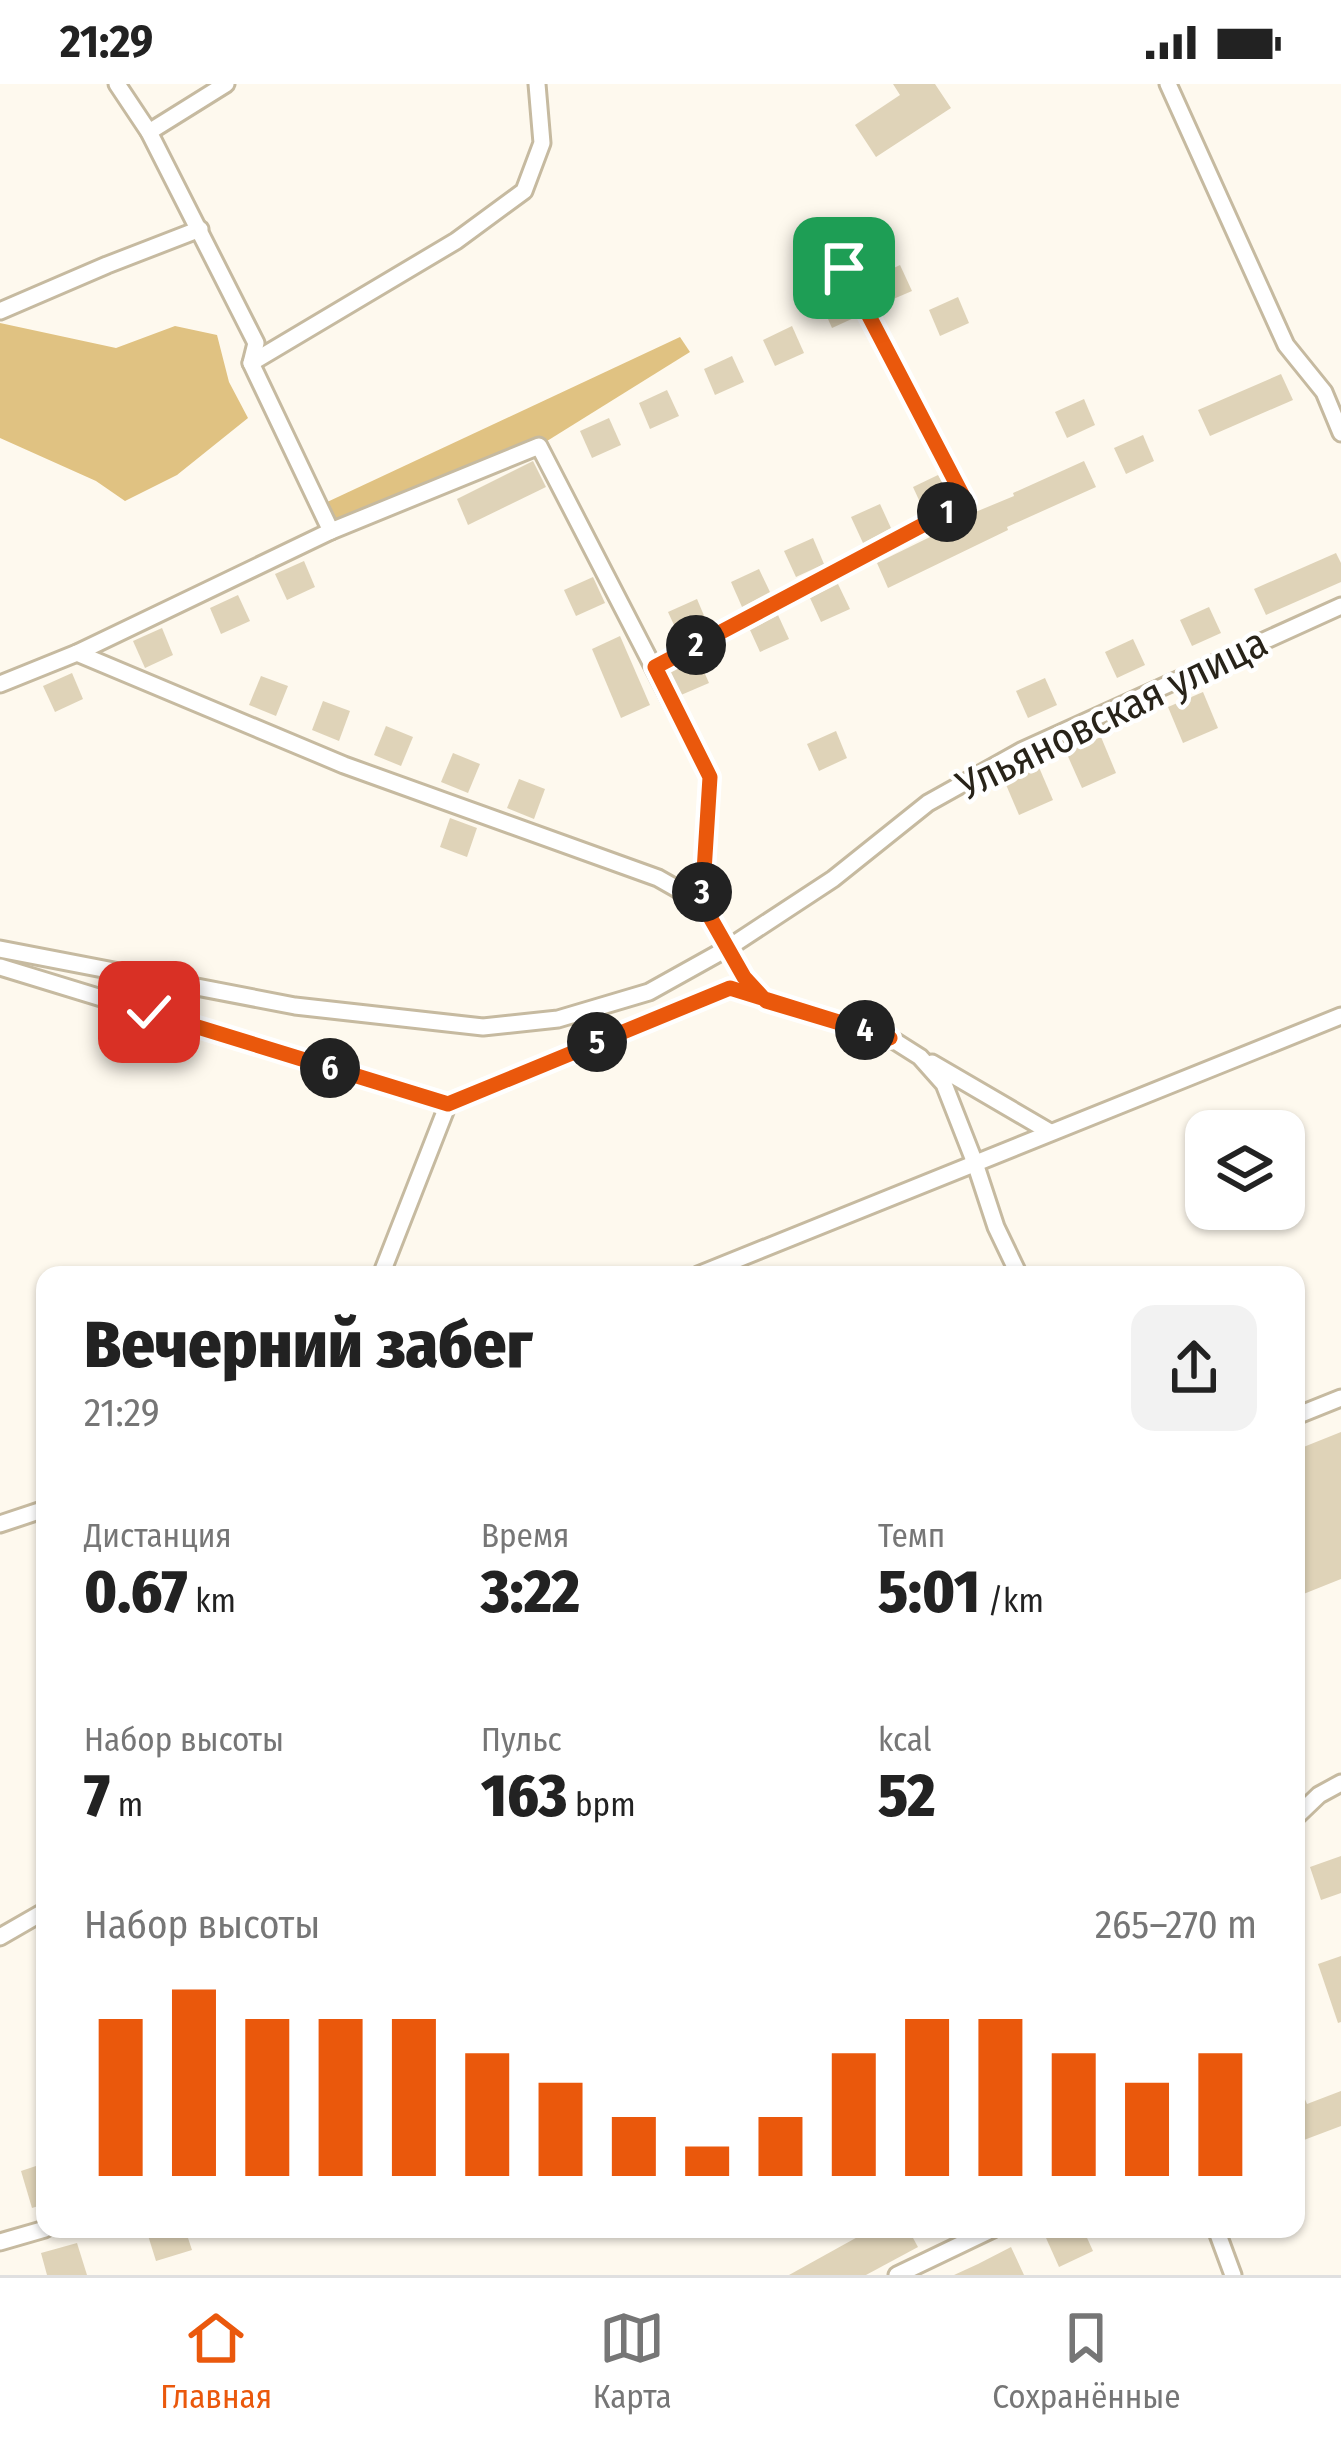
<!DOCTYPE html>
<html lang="ru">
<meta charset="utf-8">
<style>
:root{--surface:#fff;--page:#f2f2f2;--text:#222;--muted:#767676;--line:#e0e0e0;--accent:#ea580c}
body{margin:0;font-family:"Fira Sans Condensed",sans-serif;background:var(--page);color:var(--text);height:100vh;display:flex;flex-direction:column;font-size:45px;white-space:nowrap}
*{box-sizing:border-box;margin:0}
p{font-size:39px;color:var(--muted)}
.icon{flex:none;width:66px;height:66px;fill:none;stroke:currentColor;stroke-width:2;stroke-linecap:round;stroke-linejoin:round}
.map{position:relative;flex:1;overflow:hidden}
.panel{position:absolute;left:36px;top:1182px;width:1269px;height:972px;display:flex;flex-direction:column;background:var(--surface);border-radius:24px;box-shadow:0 3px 9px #0004}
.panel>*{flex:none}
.tools{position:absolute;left:1185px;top:1026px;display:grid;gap:24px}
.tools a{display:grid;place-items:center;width:120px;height:120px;border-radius:24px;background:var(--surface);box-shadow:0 3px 9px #0004;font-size:60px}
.pin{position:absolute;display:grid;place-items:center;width:102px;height:102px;color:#fff;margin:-51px;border-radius:24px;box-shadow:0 6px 18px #0006}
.km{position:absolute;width:60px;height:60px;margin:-30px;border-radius:50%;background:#222;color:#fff;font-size:33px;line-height:60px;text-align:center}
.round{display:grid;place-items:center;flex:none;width:126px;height:126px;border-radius:24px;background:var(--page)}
.head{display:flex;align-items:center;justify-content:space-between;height:204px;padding:0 48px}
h1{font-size:66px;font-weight:800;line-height:90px}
.stats{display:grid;grid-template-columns:repeat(3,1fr);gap:18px;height:204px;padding:12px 48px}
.stats div{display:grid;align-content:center}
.stats b{font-size:60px;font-weight:800}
.stats small{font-size:33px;font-weight:400}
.stats p{font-size:33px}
.chart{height:336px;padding:24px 48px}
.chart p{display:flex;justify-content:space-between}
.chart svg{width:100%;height:216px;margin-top:12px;stroke:var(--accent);stroke-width:6}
.status{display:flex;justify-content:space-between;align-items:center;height:84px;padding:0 60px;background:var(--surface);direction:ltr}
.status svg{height:33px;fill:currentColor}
.tabs{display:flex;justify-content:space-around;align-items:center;height:168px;border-top:3px solid var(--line);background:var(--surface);font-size:33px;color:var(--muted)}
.tabs a{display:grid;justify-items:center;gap:6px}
.tabs .on{color:var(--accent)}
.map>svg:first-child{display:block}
.green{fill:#e0c282}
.building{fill:#dfd3b8}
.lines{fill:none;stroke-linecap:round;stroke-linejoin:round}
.minor-casing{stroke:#c6baa0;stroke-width:21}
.minor{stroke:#fff;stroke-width:15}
.route-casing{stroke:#fff;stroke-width:24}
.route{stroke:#ea580c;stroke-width:15}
.labels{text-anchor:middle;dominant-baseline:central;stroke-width:9;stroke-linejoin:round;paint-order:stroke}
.street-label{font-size:42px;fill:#282319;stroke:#fff}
</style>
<div class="status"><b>21:29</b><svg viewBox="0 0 49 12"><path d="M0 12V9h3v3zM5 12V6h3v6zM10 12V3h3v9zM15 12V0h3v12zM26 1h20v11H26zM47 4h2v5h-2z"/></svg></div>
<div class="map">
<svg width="1341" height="2191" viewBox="0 0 1341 2191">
<rect width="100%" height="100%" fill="#fef9ee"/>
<g class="green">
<polygon points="0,239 116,264 175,242 217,251 229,298 248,334 177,391 125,417 96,397 0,354"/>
<polygon points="680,253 690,268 539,362 336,439 325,419"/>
</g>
<g class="building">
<polygon points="893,0 935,0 951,24 876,73 855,41 900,11"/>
<polygon points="900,181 912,207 877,222 865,198"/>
<polygon points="843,207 856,233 832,244 820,217"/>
<polygon points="958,213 969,239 940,252 929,226"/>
<polygon points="792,242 804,269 775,282 763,256"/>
<polygon points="732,272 744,298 715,311 704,285"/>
<polygon points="1281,290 1293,316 1210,352 1198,326"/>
<polygon points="667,306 679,332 650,345 639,319"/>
<polygon points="1084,315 1095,341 1067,354 1055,328"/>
<polygon points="609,334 621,361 592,374 580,347"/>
<polygon points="1143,351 1154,377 1126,390 1114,364"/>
<polygon points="533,377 546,403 468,441 457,415"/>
<polygon points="1084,377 1096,403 1007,443 1008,446 888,504 877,479 930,453 961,434 1014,412 1013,409"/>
<polygon points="938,391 950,413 924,427 913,403"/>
<polygon points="880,420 891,444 863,459 851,433"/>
<polygon points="813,454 824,480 796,493 784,467"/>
<polygon points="1336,469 1341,479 1341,498 1266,531 1254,505"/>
<polygon points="304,477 315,503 287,516 275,490"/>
<polygon points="759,485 770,508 742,523 731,498"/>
<polygon points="593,493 605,519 576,532 564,506"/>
<polygon points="838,500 850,525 821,538 810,514"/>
<polygon points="238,511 250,537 221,550 210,524"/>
<polygon points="697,515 708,541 680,554 668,528"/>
<polygon points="1209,523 1221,549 1192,562 1180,536"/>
<polygon points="778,531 789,555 760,568 750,546"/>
<polygon points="162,544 173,571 145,584 133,557"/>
<polygon points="620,552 650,621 621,634 592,565"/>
<polygon points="1133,555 1145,581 1117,594 1105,568"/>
<polygon points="698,574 709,599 681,611 670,589"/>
<polygon points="72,589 83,615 55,628 43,602"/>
<polygon points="261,592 288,602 276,632 249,621"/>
<polygon points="1045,594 1057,621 1028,634 1016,607"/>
<polygon points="1203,608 1218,644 1183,659 1168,623"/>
<polygon points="323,617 350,627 339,657 312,646"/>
<polygon points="386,642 413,653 401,682 374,671"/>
<polygon points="836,647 847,674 819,687 807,660"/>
<polygon points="1101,653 1116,689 1082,704 1066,668"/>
<polygon points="453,669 480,680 468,709 441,698"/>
<polygon points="1038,681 1053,716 1019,731 1004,696"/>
<polygon points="519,695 545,705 534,735 507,724"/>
<polygon points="450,734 477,744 467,773 440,763"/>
<polygon points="1341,1348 1341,1495 1296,1513 1296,1366"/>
<polygon points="1341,1772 1341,1809 1321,1816 1310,1783"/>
<polygon points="1341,1872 1341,1938 1338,1939 1318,1880"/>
<polygon points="1296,1994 1307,2020 1341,2007 1341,2042 1296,2059"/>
<polygon points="45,2079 45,2120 32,2124 21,2087"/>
<polygon points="146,2145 185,2145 192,2166 156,2177"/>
<polygon points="872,2145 908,2145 918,2163 866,2191 789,2191"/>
<polygon points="1042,2145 1083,2145 1093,2167 1059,2183"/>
<polygon points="77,2159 87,2191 47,2191 41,2169"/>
<polygon points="1011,2163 1024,2191 954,2191 978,2180"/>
</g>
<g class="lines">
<defs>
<g id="minor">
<polyline points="117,0 149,48 256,259 251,279 331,447 539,362 710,693 702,819 744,893 766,917 890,954 920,973 944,1000 975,1079 996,1143 1019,1191"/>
<polyline points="1168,0 1286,261 1324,308 1341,349"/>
<polyline points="149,48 226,0"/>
<polyline points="0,227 107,181 200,145"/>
<polyline points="251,279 456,157 524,107 542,59 537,0"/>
<polyline points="77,569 344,681 658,794 702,819"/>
<polyline points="655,583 966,418 844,184"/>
<polyline points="0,600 77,569 331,447"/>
<polyline points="0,865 295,922 483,943 558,935 649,908 728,864 833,795 928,719 1023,666 1341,522"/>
<polyline points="0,883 448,1020"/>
<polyline points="932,979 1050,1048"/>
<polyline points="381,1191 448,1020 730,904 759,913"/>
<polyline points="698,1191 1341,932"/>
<polyline points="1296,1332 1341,1314"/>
<polyline points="0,1440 45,1425"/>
<polyline points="1296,1733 1319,1711 1341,1699"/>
<polyline points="0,1853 45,1827"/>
<polyline points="1216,2145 1233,2191"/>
<polyline points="0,2158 45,2145"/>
<polyline points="897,2191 993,2145"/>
</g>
</defs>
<use href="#minor" class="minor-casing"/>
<use href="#minor" class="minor"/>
</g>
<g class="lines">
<defs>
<polyline id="route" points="149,928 448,1020 730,904 890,954 766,917 744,893 702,819 710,693 655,583 966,418 844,184"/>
</defs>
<use href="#route" class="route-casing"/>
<use href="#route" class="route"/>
</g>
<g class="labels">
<g class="street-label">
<text transform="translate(1112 630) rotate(-26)">Ульяновская улица</text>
</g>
</g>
</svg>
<div class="tools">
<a><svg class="icon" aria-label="layers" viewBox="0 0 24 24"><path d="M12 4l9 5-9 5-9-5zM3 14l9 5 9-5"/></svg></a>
</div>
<div class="pin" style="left:844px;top:184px;background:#1e9e55"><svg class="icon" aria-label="arrive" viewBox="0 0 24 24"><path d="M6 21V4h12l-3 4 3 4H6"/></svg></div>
<div class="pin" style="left:149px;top:928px;background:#d93025"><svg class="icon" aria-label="check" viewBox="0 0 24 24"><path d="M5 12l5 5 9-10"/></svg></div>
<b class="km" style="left:947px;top:428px">1</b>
<b class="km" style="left:696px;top:561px">2</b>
<b class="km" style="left:702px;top:808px">3</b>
<b class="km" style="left:865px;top:946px">4</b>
<b class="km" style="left:597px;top:958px">5</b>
<b class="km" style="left:330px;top:984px">6</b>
<section class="panel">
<div class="head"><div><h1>Вечерний забег</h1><p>21:29</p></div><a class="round"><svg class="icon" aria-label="share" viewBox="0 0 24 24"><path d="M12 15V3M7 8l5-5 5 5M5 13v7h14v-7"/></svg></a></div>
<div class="stats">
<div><p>Дистанция</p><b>0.67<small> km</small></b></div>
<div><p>Время</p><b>3:22</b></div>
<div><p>Темп</p><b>5:01<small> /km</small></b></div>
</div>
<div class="stats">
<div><p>Набор высоты</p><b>7<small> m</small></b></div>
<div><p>Пульс</p><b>163<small> bpm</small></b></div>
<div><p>kcal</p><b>52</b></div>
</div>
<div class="chart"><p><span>Набор высоты</span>265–270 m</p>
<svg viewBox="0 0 160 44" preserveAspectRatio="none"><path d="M5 44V12M15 44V6M25 44V12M35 44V12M45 44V12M55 44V19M65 44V25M75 44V32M85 44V38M95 44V32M105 44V19M115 44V12M125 44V12M135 44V19M145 44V25M155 44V19"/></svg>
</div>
</section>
</div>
<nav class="tabs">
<a class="on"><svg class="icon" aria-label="home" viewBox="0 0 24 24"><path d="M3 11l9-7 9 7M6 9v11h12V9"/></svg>Главная</a>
<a><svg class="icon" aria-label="map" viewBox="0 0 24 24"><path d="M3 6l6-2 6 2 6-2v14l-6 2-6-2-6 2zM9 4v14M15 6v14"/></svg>Карта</a>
<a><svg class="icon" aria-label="saved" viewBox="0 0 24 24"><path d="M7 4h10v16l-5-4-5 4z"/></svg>Сохранённые</a>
</nav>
